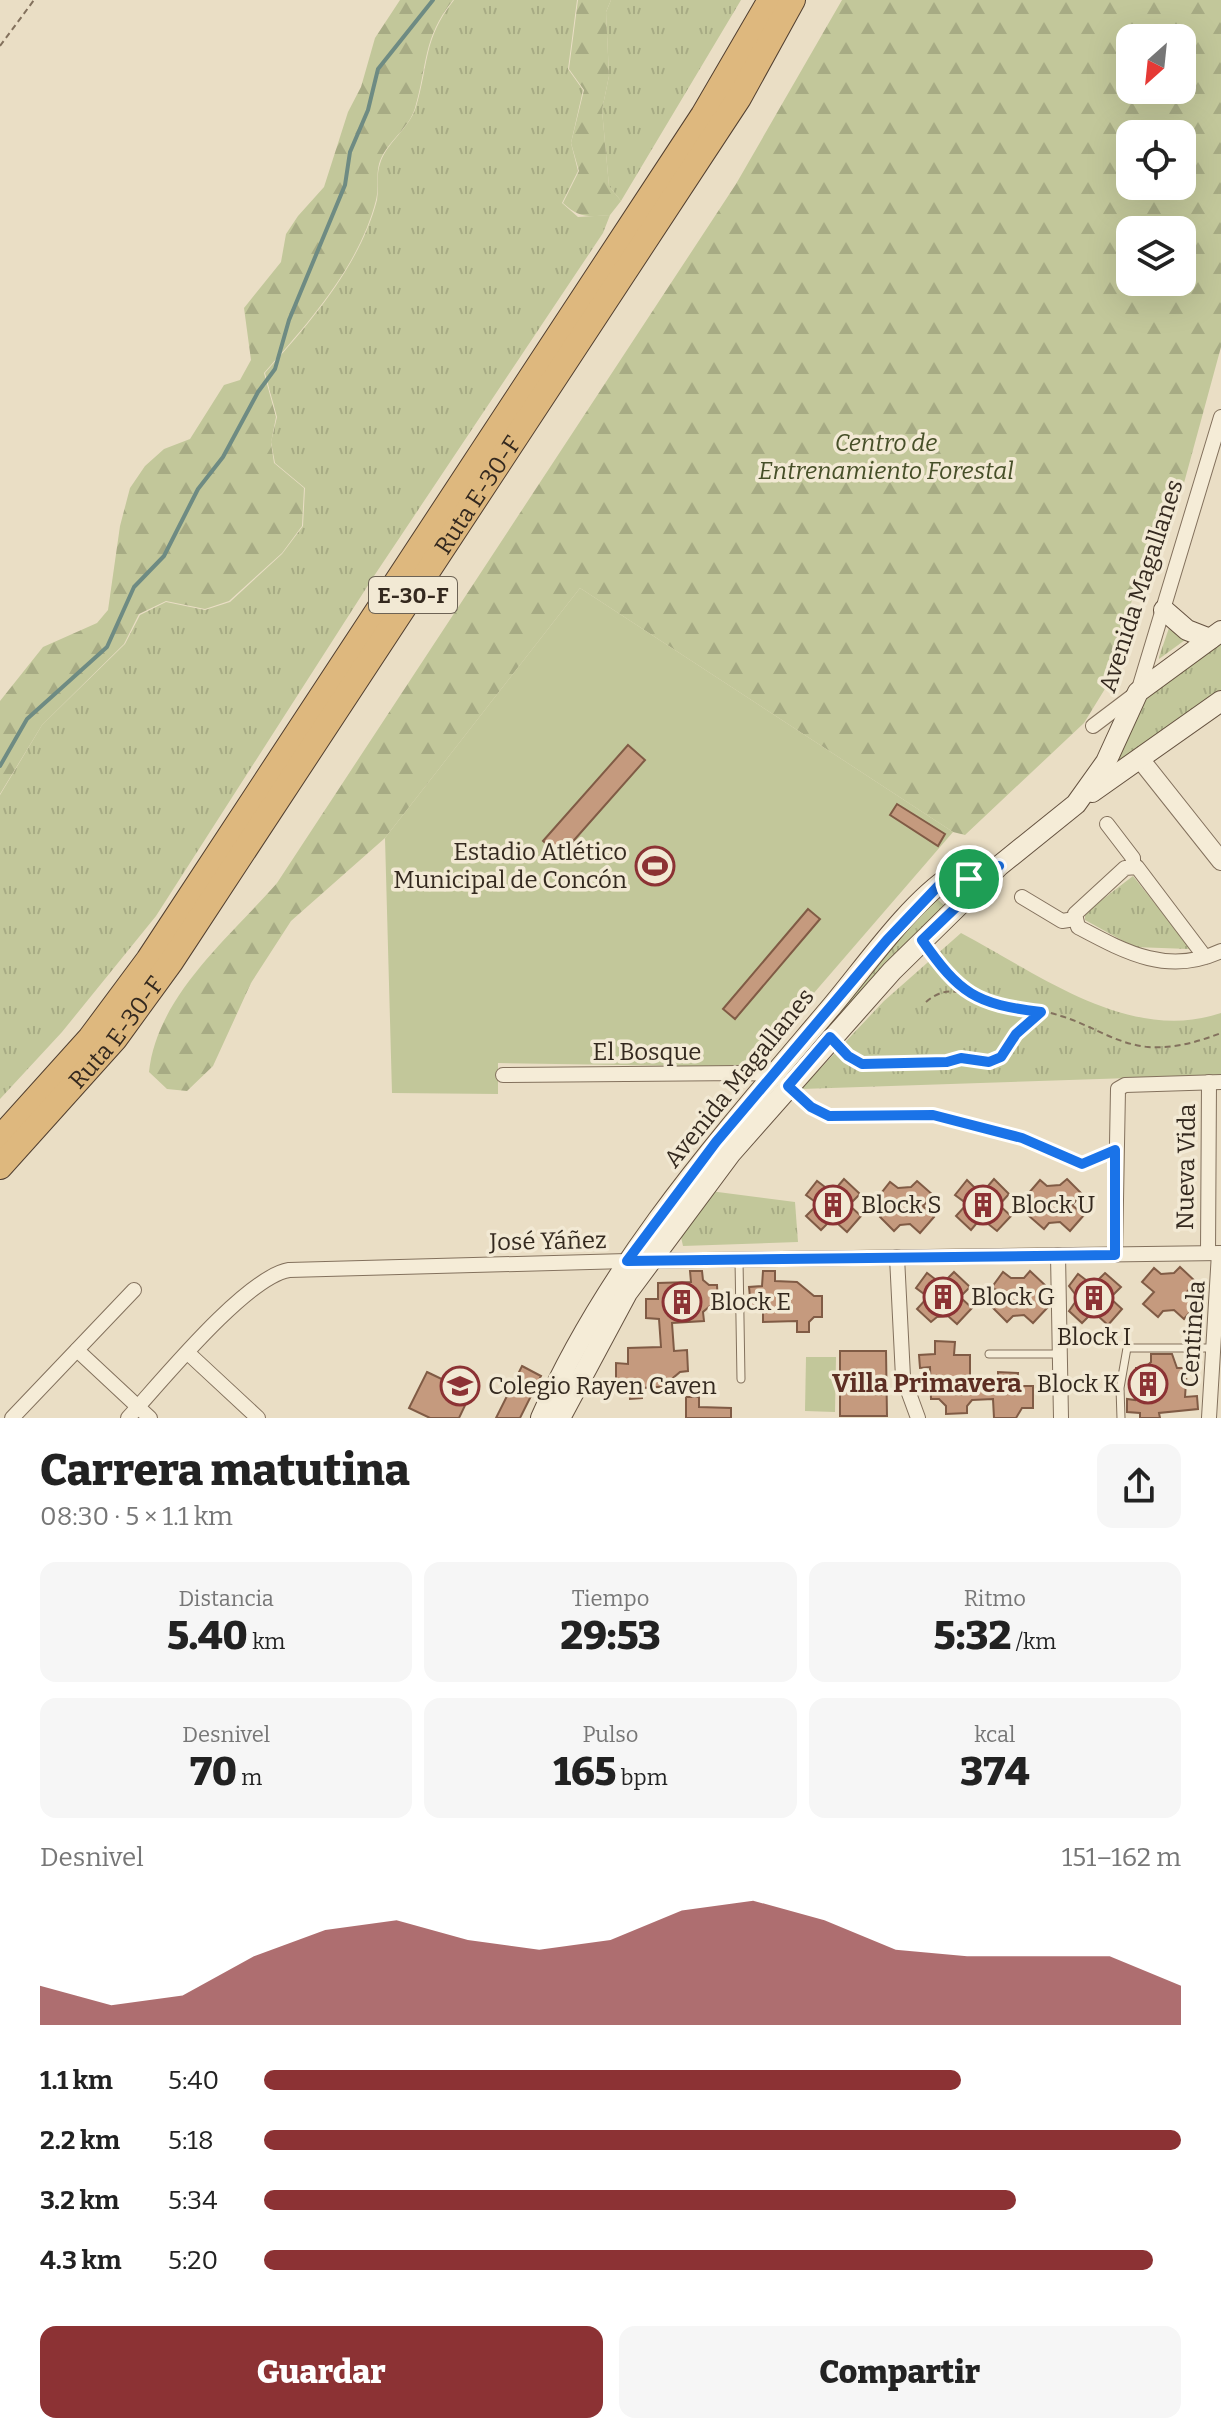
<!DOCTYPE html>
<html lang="es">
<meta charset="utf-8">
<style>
:root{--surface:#fff;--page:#f6f6f6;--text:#222;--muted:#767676;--accent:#8c3234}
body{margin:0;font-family:Bitter,serif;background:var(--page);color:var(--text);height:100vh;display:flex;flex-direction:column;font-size:30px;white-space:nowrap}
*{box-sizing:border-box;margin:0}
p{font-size:26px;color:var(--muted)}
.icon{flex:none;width:44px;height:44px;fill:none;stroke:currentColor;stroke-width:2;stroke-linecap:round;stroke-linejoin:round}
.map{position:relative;height:1418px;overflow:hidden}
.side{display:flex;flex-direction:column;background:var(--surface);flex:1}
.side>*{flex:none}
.needle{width:52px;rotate:207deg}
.buttons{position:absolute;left:1116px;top:24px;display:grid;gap:16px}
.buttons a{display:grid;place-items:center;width:80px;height:80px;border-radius:16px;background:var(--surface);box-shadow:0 8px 32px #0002;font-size:40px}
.pin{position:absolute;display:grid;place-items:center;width:68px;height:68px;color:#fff;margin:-34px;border:4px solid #fff;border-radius:50%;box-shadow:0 2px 8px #0007}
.round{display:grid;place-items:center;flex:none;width:84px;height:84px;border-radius:16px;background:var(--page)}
.head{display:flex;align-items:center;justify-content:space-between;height:136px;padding:0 40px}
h1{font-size:44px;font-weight:800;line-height:60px}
.figures{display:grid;grid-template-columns:repeat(3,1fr);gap:12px;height:136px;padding:8px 40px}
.figures div{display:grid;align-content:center;border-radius:16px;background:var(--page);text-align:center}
.figures b{font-size:40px;font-weight:800}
.figures small{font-size:22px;font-weight:400}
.figures p{font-size:22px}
.chart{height:224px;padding:16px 40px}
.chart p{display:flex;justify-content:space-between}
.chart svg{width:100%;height:144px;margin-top:8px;fill:var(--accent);opacity:.7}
.action{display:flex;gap:16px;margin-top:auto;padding:16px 40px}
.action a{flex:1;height:92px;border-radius:16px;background:var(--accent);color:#fff;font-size:32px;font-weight:800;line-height:92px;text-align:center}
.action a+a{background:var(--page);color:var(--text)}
ul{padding:0 40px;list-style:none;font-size:26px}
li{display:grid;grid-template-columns:128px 96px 1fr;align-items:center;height:60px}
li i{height:20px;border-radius:10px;background:var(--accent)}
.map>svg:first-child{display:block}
.grass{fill:url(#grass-tufts)}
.forest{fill:url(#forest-firs);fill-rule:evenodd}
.pitch{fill:#c2c79a}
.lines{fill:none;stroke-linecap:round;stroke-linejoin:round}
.stream{stroke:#6e8b83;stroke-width:4}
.building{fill:#c59a7e;stroke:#805b45;stroke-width:2}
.service-casing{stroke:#83715d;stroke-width:9}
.minor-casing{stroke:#83715d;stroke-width:16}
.tertiary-casing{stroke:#83715d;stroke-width:20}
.secondary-casing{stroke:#655240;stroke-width:22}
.trunk-casing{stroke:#513f30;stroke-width:26}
.path{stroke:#83715d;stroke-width:2;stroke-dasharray:6 4;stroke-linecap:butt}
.service{stroke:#f5ecd7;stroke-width:7}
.minor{stroke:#f5ecd7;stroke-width:14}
.tertiary{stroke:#f5ecd7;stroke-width:18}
.secondary{stroke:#f5ecd7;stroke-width:20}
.trunk{stroke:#deb87e;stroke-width:24}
.route-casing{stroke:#fff;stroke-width:16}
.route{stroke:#1a73e8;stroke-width:10}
.labels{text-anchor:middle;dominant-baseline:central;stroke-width:7;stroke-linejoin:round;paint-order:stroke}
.shield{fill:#f2e9d4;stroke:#6d6355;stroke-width:2}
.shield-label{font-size:22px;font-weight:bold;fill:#34291f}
.park-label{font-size:24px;font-style:italic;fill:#464f28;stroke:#f2e9d4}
.street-label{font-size:24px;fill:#34291f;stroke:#f2e9d4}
.poi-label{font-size:24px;fill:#34291f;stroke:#f2e9d4;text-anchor:start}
.neighbourhood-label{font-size:26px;font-weight:bold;fill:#5d2e23;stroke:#f2e9d4}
</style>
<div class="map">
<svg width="1221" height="1418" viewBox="0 0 1221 1418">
<defs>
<pattern id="grass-tufts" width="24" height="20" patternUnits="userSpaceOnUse" patternTransform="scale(2)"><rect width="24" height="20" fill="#c2c79a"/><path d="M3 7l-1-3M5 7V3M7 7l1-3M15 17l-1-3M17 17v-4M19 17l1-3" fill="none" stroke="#a7ab84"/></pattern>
<pattern id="forest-firs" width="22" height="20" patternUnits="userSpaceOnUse" patternTransform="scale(2)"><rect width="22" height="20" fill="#c2c79a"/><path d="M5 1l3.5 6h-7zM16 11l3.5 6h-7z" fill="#a7ab84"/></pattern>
</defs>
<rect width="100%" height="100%" fill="#eadec5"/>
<g class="grass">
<path d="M454 0H577L568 69 583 90 571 143 578 171 562 203 578 217 610 215 603 233 374 576 156 916 62 1032 0 1099V795L42 725 125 644 140 615 166 602 205 610 230 602 282 554 303 526 305 488 275 463 271 442 277 417 265 373C309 324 360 266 377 200 379 188 376 175 380 164 386 143 409 129 416 107 429 64 423 39 454 0Z"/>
<polygon points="611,0 741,0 621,201 609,186 602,110 609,76 606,12"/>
<polygon points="1169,628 1185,640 1159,659 1159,657"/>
<polygon points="1221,643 1221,690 1116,765 1143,699"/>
<polygon points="1133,876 1190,948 1189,949 1134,947 1085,920 1085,913"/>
<polygon points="936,898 945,906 793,1071 787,1066 889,946"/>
<path d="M961 933C1039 974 1130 1044 1221 1013V1075L801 1089 884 1001Z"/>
<polygon points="710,1191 795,1202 798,1242 683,1246 681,1237"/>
</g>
<g class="forest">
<path d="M400 0H453C422 39 428 64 415 108 409 129 385 143 379 164 376 175 379 188 376 200 359 267 308 323 264 373L276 417 271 443 274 463 304 488 302 526 282 553 229 601 205 609 166 601 139 614 124 644 42 725 0 794V701L43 647 97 623 108 610 120 526 130 488 145 466 164 449 190 439 224 385 240 380 251 360 244 308 281 262 286 234 298 216 324 187 348 112 361 87 375 38Z"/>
<path d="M578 0H611L606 12 609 76 602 110 609 186 621 201 610 215C588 217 579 218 563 203L579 171 571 143 584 90 569 69Z"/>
<path d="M842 0H1221V347L1184 483 1142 562 1111 679 1084 723 965 835 953 832 580 588 385 838 291 921 251 983 213 1066 187 1091 167 1089 149 1072C157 996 229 938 277 883L736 184ZM1130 38H1182V90H1130ZM1130 134H1182V186H1130ZM1130 230H1182V282H1130Z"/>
</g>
<g class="pitch">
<polygon points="580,588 953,832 750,1067 498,1063 498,1094 392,1093 385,838"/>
<polygon points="806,1357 836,1357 835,1412 805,1411"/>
</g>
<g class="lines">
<polyline class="stream" points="0,766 27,719 107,647 134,587 164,556 198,489 223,457 258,392 275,369 289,320 345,185 350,152 368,110 378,69 433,0"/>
</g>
<g class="building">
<polygon points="628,745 645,760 560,856 543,841"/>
<polygon points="897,804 945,834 938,846 890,815"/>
<polygon points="808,909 820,919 735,1019 723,1009"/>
<polygon points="844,1179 860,1194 849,1205 861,1216 847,1232 837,1223 827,1224 821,1230 806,1216 818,1204 806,1195 817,1181 825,1187 838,1186"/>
<polygon points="994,1179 1009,1194 999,1205 1011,1216 997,1231 987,1223 976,1224 971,1230 956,1216 967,1204 955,1195 967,1180 974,1187 988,1186"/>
<polygon points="1067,1179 1082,1194 1072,1205 1084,1215 1070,1231 1060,1222 1049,1223 1044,1229 1029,1216 1040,1204 1028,1194 1040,1180 1047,1186 1060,1185"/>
<polygon points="917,1181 933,1195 923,1206 934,1217 920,1233 910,1224 900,1225 894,1231 880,1217 890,1206 879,1196 890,1182 898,1188 911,1187"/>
<polygon points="1180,1267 1196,1282 1186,1293 1198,1303 1184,1319 1174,1310 1163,1311 1158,1317 1143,1304 1154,1292 1142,1282 1154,1268 1161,1274 1174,1273"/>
<polygon points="690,1271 702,1271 703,1280 709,1285 717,1285 718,1306 710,1306 703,1312 704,1321 672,1323 674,1351 687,1350 688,1371 680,1372 673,1378 674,1386 642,1388 642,1398 630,1399 629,1383 616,1383 616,1363 628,1364 628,1348 661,1347 659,1319 646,1318 646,1299 658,1299 658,1283 691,1282"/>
<polygon points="763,1271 775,1271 775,1281 797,1282 814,1296 822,1296 822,1317 814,1317 809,1322 809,1332 797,1332 797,1321 763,1322 763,1306 751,1307 749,1287 762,1286"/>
<polygon points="1030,1271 1046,1286 1036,1297 1048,1307 1033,1323 1024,1315 1013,1316 1007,1322 993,1308 1004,1296 992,1287 1003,1272 1011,1278 1024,1278"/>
<polygon points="954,1272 970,1287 960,1297 972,1308 957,1324 948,1316 937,1317 931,1322 917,1309 928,1297 916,1288 927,1273 935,1279 948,1278"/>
<polygon points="1105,1273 1121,1287 1110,1298 1122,1309 1108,1325 1098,1316 1088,1317 1082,1323 1069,1311 1078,1298 1069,1286 1078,1274 1086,1280 1099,1279"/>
<polygon points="935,1341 955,1342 954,1355 970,1355 970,1387 998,1385 998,1372 1018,1373 1017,1386 1033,1386 1033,1408 1022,1408 1016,1418 994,1418 993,1399 972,1400 967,1406 967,1413 946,1414 946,1406 939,1399 931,1399 930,1367 920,1368 919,1355 935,1354"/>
<polygon points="840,1351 886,1351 887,1416 840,1416"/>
<polygon points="1151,1354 1172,1354 1177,1368 1187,1368 1185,1397 1197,1396 1198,1409 1159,1413 1160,1418 1140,1418 1140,1413 1127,1412 1127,1399 1135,1400 1136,1368 1145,1368 1151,1362"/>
<polygon points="522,1366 541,1376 520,1418 496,1418"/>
<polygon points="427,1372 471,1393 459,1418 430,1418 409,1408"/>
<polygon points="686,1397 699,1397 699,1407 731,1408 731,1418 686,1418"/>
</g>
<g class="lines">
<defs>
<g id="service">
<polyline points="739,1260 741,1379"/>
<polyline points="989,1354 1059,1354"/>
<polyline points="1121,1418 1120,1388 1127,1348 1213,1348"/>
</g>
<g id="minor">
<polyline points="1093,726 1138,692 1221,417"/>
<polyline points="1107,824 1133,858 1133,866"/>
<polyline points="1022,897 1062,921 1075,919"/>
<path d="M1205 957 1137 867 1125 868 1075 914 1078 927C1125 952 1168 976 1221 951"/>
<polyline points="503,1075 743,1073 773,1074 777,1078"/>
<polyline points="1208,1253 1209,1082"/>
<polyline points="1058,1255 1061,1418"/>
<polyline points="1115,1255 1118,1089 1125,1085 1221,1082"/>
<polyline points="897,1257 903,1377 918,1418"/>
<polyline points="77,1350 150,1418"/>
<polyline points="188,1353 258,1418"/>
<polyline points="12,1418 134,1290"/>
<path d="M128 1418C160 1383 246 1277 289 1270L627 1261 1221 1253"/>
<polyline points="1209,1418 1219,1253"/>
</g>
<polyline id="tertiary" points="1140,759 1221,861"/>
<g id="secondary">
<polyline points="1164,610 1187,630 1210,639"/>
<polyline points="1092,792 1221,701"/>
<path d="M541 1418C609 1262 723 1135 832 1006 864 968 910 902 951 876L976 879 992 871"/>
<polyline points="560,1418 627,1293 731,1153 892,971 999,866 1076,804 1106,762 1138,692 1221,631"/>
</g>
<g id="trunk">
<polyline points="0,1138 90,1038 148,960 703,115 770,0"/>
<path id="s1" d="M0 1167 115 1039 171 962 739 98 793 0"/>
</g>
</defs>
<use href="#service" class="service-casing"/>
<use href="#minor" class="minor-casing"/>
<use href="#tertiary" class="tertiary-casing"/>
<use href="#secondary" class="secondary-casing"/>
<use href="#trunk" class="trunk-casing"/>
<g class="path">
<polyline points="0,46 34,0"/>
<polyline points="933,955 962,990"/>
<path d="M926 1002C950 981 968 997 994 1003 1016 1008 1040 1009 1061 1016 1091 1025 1116 1044 1148 1047 1173 1049 1198 1042 1221 1033"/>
<polyline points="844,1052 862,1064 947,1062 961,1058 989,1062 1001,1057 1016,1034 1040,1013"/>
<polyline points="801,1098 829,1116 933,1115 1022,1138 1082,1164 1103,1155"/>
</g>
<use href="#service" class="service"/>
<use href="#minor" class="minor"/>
<use href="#tertiary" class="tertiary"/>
<use href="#secondary" class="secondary"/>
<use href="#trunk" class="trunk"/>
</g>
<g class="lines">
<defs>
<path id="route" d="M999 866 922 940C960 994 975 1004 1041 1012L1016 1034 1001 1057 989 1062 961 1058 947 1062 862 1064 848 1056 830 1037 788 1086 811 1107 829 1116 933 1115 1022 1138 1082 1164 1115 1150V1255L627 1261 716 1142 887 940 943 881 957 875 976 879Z"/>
</defs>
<use href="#route" class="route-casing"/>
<use href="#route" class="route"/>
</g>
<defs>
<symbol id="stadium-ring" viewBox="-11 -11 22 22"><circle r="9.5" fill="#f2e9d4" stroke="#8c3234" stroke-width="1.5"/><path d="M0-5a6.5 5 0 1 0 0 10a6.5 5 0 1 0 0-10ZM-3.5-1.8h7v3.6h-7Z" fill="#8c3234"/></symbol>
<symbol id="building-ring" viewBox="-11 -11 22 22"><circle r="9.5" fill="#f2e9d4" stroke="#8c3234" stroke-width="1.5"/><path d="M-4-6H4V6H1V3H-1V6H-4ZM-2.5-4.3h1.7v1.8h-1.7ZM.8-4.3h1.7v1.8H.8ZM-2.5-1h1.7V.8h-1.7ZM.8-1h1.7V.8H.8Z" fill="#8c3234"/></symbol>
<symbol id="school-ring" viewBox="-11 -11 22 22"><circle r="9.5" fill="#f2e9d4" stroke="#8c3234" stroke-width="1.5"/><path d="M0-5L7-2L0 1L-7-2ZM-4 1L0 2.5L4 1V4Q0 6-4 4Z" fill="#8c3234"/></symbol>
</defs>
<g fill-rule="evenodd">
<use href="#stadium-ring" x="633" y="844" width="44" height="44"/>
<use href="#building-ring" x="811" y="1183" width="44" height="44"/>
<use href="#building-ring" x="961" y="1183" width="44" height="44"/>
<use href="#building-ring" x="921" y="1275" width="44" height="44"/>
<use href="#building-ring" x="1072" y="1276" width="44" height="44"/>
<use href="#building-ring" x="660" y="1280" width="44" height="44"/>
<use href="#building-ring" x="1126" y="1362" width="44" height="44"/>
<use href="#school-ring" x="438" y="1364" width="44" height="44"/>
</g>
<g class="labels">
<rect class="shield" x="369" y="577" width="88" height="36" rx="6"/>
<g class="shield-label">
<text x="413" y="595">E-30-F</text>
</g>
<g class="park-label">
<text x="886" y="443">Centro de<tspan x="886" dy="28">Entrenamiento Forestal</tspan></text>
</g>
<g class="street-label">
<text stroke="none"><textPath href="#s1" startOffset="826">Ruta E-30-F</textPath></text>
<text transform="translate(1141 586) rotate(-72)">Avenida Magallanes</text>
<text stroke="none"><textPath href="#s1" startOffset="178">Ruta E-30-F</textPath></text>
<text x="647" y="1052">El Bosque</text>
<text transform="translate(739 1078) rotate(-51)">Avenida Magallanes</text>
<text transform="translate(1186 1167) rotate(-89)">Nueva Vida</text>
<text transform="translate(548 1241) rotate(-1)">José Yáñez</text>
<text transform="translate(1193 1334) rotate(-86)">Centinela</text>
</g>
<g class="poi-label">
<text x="627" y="852" text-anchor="end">Estadio Atlético<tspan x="627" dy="28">Municipal de Concón</tspan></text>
<text x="861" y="1205">Block S</text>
<text x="1011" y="1205">Block U</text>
<text x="971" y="1297">Block G</text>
<text x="710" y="1302">Block E</text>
<text x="1094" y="1337" text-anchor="middle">Block I</text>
<text x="1120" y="1384" text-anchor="end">Block K</text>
<text x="488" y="1386">Colegio Rayen Caven</text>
</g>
<g class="neighbourhood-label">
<text x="927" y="1383">Villa Primavera</text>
</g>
</g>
</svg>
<div class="buttons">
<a><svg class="needle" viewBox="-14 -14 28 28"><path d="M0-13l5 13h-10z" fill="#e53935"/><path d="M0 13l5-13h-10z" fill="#767676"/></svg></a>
<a><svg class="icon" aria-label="locate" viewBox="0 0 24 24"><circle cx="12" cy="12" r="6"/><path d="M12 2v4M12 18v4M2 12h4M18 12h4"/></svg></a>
<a><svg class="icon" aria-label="layers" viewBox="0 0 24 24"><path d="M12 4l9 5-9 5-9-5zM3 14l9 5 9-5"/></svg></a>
</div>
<div class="pin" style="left:969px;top:879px;background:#1e9e55"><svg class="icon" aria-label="arrive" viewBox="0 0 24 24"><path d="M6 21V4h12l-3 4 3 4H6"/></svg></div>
</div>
<section class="side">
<div class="head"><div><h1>Carrera matutina</h1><p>08:30 · 5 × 1.1 km</p></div><a class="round"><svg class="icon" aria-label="share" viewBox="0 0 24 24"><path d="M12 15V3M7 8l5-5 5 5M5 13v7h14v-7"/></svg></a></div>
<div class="figures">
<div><p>Distancia</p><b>5.40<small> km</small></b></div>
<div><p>Tiempo</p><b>29:53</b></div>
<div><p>Ritmo</p><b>5:32<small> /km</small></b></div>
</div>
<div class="figures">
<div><p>Desnivel</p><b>70<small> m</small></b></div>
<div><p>Pulso</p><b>165<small> bpm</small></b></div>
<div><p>kcal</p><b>374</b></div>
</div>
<div class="chart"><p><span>Desnivel</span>151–162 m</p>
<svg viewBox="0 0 160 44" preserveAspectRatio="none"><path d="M0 44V32L10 38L20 35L30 23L40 15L50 12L60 18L70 21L80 18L90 9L100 6L110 12L120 21L130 23L140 23L150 23L160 32V44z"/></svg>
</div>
<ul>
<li><b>1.1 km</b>5:40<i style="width:76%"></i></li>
<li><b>2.2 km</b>5:18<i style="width:100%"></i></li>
<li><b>3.2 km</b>5:34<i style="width:82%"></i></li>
<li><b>4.3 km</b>5:20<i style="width:97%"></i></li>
</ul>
<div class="action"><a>Guardar</a><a>Compartir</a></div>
</section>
